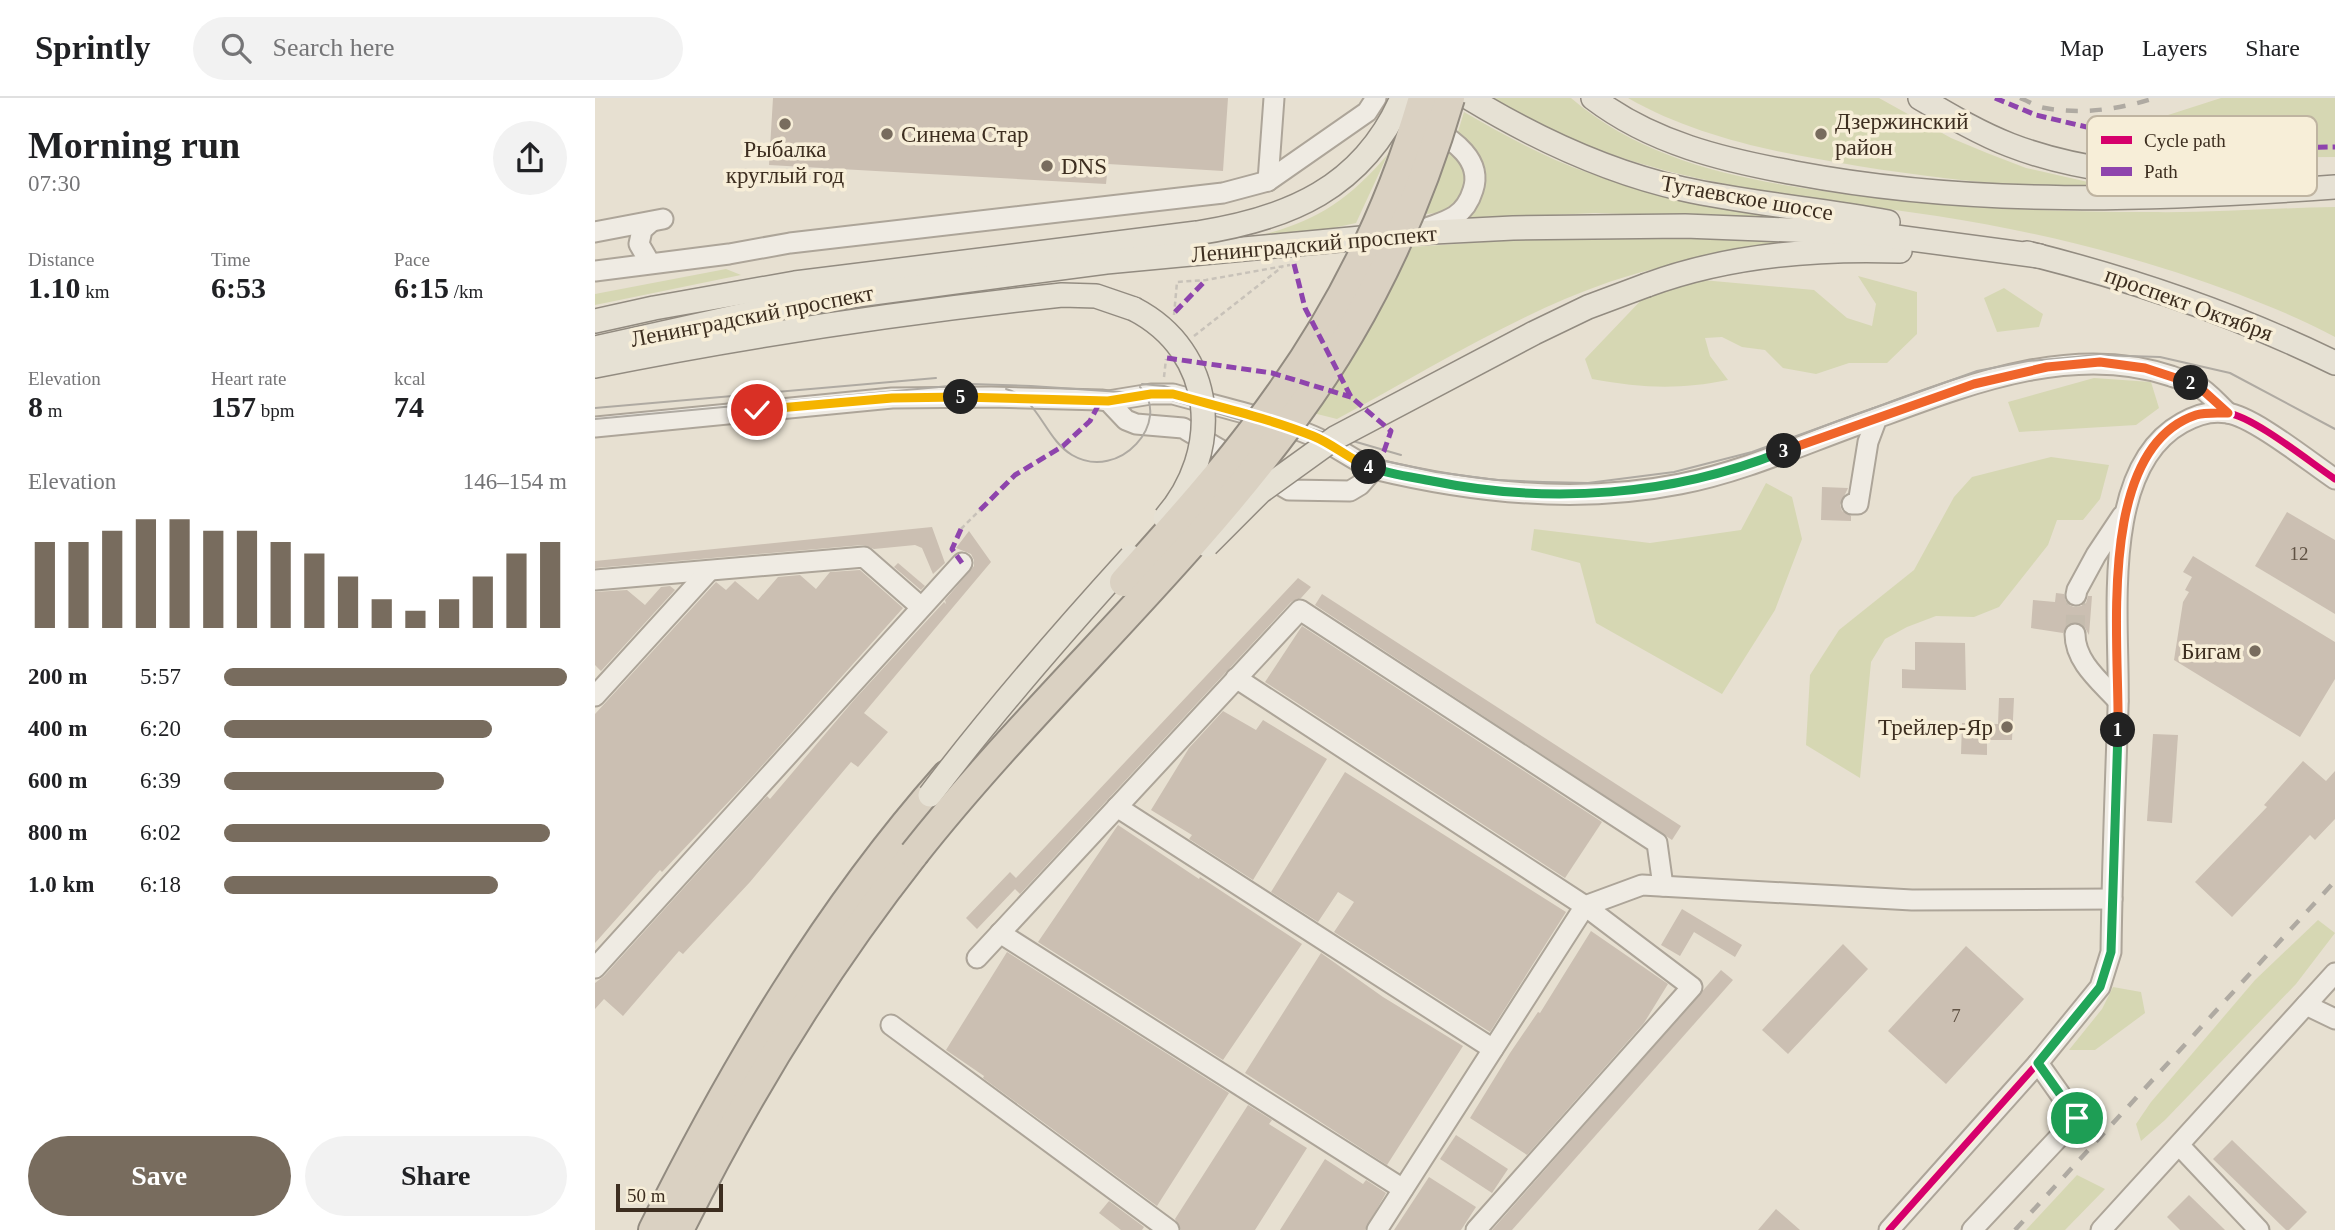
<!DOCTYPE html>
<meta charset="utf-8">
<style>
:root{--surface:#fff;--page:#f2f2f2;--text:#202124;--muted:#757577;--line:#e0e0e0;--accent:#786c5e}
body{margin:0;font-family:Georgia,serif;background:var(--page);color:var(--text);height:100vh;display:flex;flex-direction:column;font-size:26px;white-space:nowrap}
*{box-sizing:border-box;margin:0}
p{font-size:23px;color:var(--muted)}
.icon{flex:none;width:38px;height:38px;fill:none;stroke:currentColor;stroke-width:2;stroke-linecap:round;stroke-linejoin:round}
.map{position:relative;flex:1;overflow:hidden}
.panel{display:flex;flex-direction:column;background:var(--surface);width:595px}
.panel>*{flex:none}
.scale{position:absolute;left:21px;bottom:18px;width:107px;box-sizing:border-box;padding-left:7px;border:4px solid #3d2e20;border-top:0;font-size:19px;line-height:24px;white-space:nowrap;color:#3d2e20;-webkit-text-stroke:5px #f7eed8;paint-order:stroke}
.pin{position:absolute;display:grid;place-items:center;width:60px;height:60px;color:#fff;margin:-30px;border:4px solid #fff;border-radius:50%;box-shadow:0 2px 7px #0007}
.km{position:absolute;width:35px;height:35px;margin:-18px;border-radius:50%;background:#222;color:#fff;font-size:19px;line-height:35px;text-align:center}
.round{display:grid;place-items:center;flex:none;width:74px;height:74px;border-radius:37px;background:var(--page)}
.head{display:flex;align-items:center;justify-content:space-between;height:119px;padding:0 28px}
h1{font-size:38px;font-weight:800;line-height:52px}
.metrics{display:grid;grid-template-columns:repeat(3,1fr);gap:10px;height:119px;padding:7px 28px}
.metrics div{display:grid;align-content:center}
.metrics b{font-size:30px;font-weight:800}
.metrics small{font-size:19px;font-weight:400}
.metrics p{font-size:19px}
.chart{height:196px;padding:14px 28px}
.chart p{display:flex;justify-content:space-between}
.chart svg{width:100%;height:126px;margin-top:7px;stroke:var(--accent);stroke-width:6}
.cta{display:flex;gap:14px;margin-top:auto;padding:14px 28px}
.cta a{flex:1;height:80px;border-radius:42px;background:var(--accent);color:#fff;font-size:28px;font-weight:800;line-height:80px;text-align:center}
.cta a+a{background:var(--page);color:var(--text)}
ul{padding:0 28px;list-style:none;font-size:23px}
li{display:grid;grid-template-columns:112px 84px 1fr;align-items:center;height:52px}
li i{height:18px;border-radius:9px;background:var(--accent)}
header{display:flex;align-items:center;gap:42px;box-sizing:border-box;height:98px;padding:0 35px;background:var(--surface);border-bottom:2px solid var(--line)}
header strong{font-size:33px}
nav{display:flex;gap:38px;margin-inline-start:auto;font-size:24px}
.search{width:490px;height:63px;background:var(--page);display:flex;align-items:center;gap:18px;box-sizing:border-box;padding:0 24px;border-radius:38px;color:var(--muted);font-size:26px}
main{display:flex;flex:1;min-height:0}
.map>svg:first-child{display:block}
.green{fill:#d6d7b3}
.building{fill:#cbbfb2}
.lines{fill:none;stroke-linecap:round;stroke-linejoin:round}
.minor-tunnel{stroke:#c5bcae;stroke-width:19;stroke-dasharray:19 10;stroke-linecap:butt}
.minor-casing{stroke:#ada599;stroke-width:23}
.major-casing{stroke:#928b80;stroke-width:26}
.highway-casing{stroke:#928b80;stroke-width:32}
.path{stroke:#c8c2b9;stroke-width:2.5;stroke-dasharray:5 3.5;stroke-linecap:butt}
.minor{stroke:#efebe3;stroke-width:19}
.major{stroke:#e6e1d4;stroke-width:23}
.highway{stroke:#dad1c2;stroke-width:28}
.tram{stroke:#afaaa2;stroke-width:2}
.rail{stroke:#afaaa2;stroke-width:4.5;stroke-dasharray:12 12;stroke-linecap:butt}
.major-bridge-casing{stroke:#928b80;stroke-width:26;stroke-linecap:butt}
.highway-bridge-casing{stroke:#928b80;stroke-width:32;stroke-linecap:butt}
.major-bridge{stroke:#e6e1d4;stroke-width:23}
.highway-bridge{stroke:#dad1c2;stroke-width:28}
.quiet{stroke:#8e44ad;stroke-width:5;stroke-dasharray:10 5;stroke-linecap:butt}
.cycleway-casing{stroke:#f7eed8;stroke-width:11}
.cycleway{stroke:#d6006c;stroke-width:7}
.split-1-casing{stroke:#fff;stroke-width:14}
.split-2-casing{stroke:#fff;stroke-width:14}
.split-3-casing{stroke:#fff;stroke-width:14}
.split-4-casing{stroke:#fff;stroke-width:14}
.split-5-casing{stroke:#fff;stroke-width:14}
.split-6-casing{stroke:#fff;stroke-width:14}
.split-1{stroke:#22a559;stroke-width:9}
.split-2{stroke:#f0652b;stroke-width:9}
.split-3{stroke:#f0652b;stroke-width:9}
.split-4{stroke:#22a559;stroke-width:9}
.split-5{stroke:#f5b400;stroke-width:9}
.split-6{stroke:#f5b400;stroke-width:9}
.poi-dot{fill:#786c5e;stroke:#f7eed8;stroke-width:2.5}
.labels{text-anchor:middle;dominant-baseline:central;stroke-width:7;stroke-linejoin:round;paint-order:stroke}
.number-label{font-size:19px;fill:#605244}
.poi-label{font-size:23px;fill:#3d2e20;stroke:#f7eed8;text-anchor:start}
.street-label{font-size:23px;fill:#3d2e20;stroke:#f7eed8}
.key{fill:#f7eed8;stroke:#bfb4a1;stroke-width:2}
.key-label{font-size:19px;fill:#3d2e20}
</style>
<header>
<strong>Sprintly</strong>
<div class="search"><svg class="icon" aria-label="search" viewBox="0 0 24 24"><circle cx="10" cy="10" r="6"/><path d="M15 15l6 6"/></svg>Search here</div>
<nav><a>Map</a><a>Layers</a><a>Share</a></nav>
</header>
<main>
<section class="panel">
<div class="head"><div><h1>Morning run</h1><p>07:30</p></div><a class="round"><svg class="icon" aria-label="share" viewBox="0 0 24 24"><path d="M12 15V3M7 8l5-5 5 5M5 13v7h14v-7"/></svg></a></div>
<div class="metrics">
<div><p>Distance</p><b>1.10<small> km</small></b></div>
<div><p>Time</p><b>6:53</b></div>
<div><p>Pace</p><b>6:15<small> /km</small></b></div>
</div>
<div class="metrics">
<div><p>Elevation</p><b>8<small> m</small></b></div>
<div><p>Heart rate</p><b>157<small> bpm</small></b></div>
<div><p>kcal</p><b>74</b></div>
</div>
<div class="chart"><p><span>Elevation</span>146–154 m</p>
<svg viewBox="0 0 160 44" preserveAspectRatio="none"><path d="M5 44V14M15 44V14M25 44V10M35 44V6M45 44V6M55 44V10M65 44V10M75 44V14M85 44V18M95 44V26M105 44V34M115 44V38M125 44V34M135 44V26M145 44V18M155 44V14"/></svg>
</div>
<ul>
<li><b>200 m</b>5:57<i style="width:100%"></i></li>
<li><b>400 m</b>6:20<i style="width:78%"></i></li>
<li><b>600 m</b>6:39<i style="width:64%"></i></li>
<li><b>800 m</b>6:02<i style="width:95%"></i></li>
<li><b>1.0 km</b>6:18<i style="width:80%"></i></li>
</ul>
<div class="cta"><a>Save</a><a>Share</a></div>
</section>
<div class="map">
<svg width="1740" height="1132" viewBox="0 0 1740 1132">
<rect width="100%" height="100%" fill="#e7e0d1"/>
<g class="green">
<path d="M897 0H976C1050 64 1147 82 1242 95 1345 109 1450 114 1554 114 1616 115 1678 110 1740 109V239C1709 222 1676 209 1643 196 1545 159 1445 134 1342 118 1185 94 1035 86 897 0Z"/>
<path d="M1033 0H1284L1356 40 1392 55 1431 70 1528 92C1439 91 1351 82 1263 68 1184 55 1103 40 1033 0Z"/>
<polygon points="1626,0 1740,0 1740,59 1584,60 1517,41 1523,18 1570,18"/>
<path d="M869 14C909 37 950 60 994 75 1060 99 1129 111 1198 122L1001 115 871 121 885 102 888 86 862 37Z"/>
<polygon points="854,52 868,67 872,79 866,101 851,114 831,116"/>
<path d="M793 56 761 125 724 133 642 143C711 128 746 111 793 56Z"/>
<path d="M1035 139 1191 142 1203 146C1138 155 1077 163 1014 184 919 217 831 273 742 321L718 315C756 261 787 208 817 149L919 142Z"/>
<polygon points="131,171 146,177 0,207 0,196"/>
<path d="M1263 178 1322 194V236L1292 265H1254L1221 276 1188 270 1170 252 1147 249 1127 239 1110 240 1115 258 1133 282C1083 292 1047 290 997 281L990 261 1052 196 1107 182 1219 192 1252 220 1277 228 1281 206Z"/>
<polygon points="1409,190 1448,216 1444,229 1402,234 1389,200"/>
<polygon points="1499,280 1556,284 1564,310 1541,327 1424,334 1413,304"/>
<polygon points="1456,359 1514,367 1505,401 1488,422 1462,422 1453,447 1404,509 1379,519 1341,518 1312,529 1290,541 1276,564 1265,680 1211,647 1215,577 1244,532 1319,472 1359,399 1377,379"/>
<polygon points="1171,385 1197,399 1207,441 1180,512 1127,596 1001,525 985,465 936,452 939,431 1055,445 1146,432"/>
<polygon points="1723,822 1740,835 1701,886 1570,1022 1546,1043 1541,1026 1556,1004 1660,882"/>
<polygon points="1518,889 1546,894 1550,915 1500,952 1474,952 1507,911"/>
<polygon points="1482,1077 1510,1091 1470,1132 1431,1132"/>
</g>
<g class="building">
<polygon points="178,0 633,0 628,73 513,66 511,86 174,67"/>
<polygon points="1227,389 1253,390 1245,407 1247,413 1256,418 1256,423 1226,422"/>
<polygon points="1692,414 1740,442 1740,516 1660,468"/>
<polygon points="337,429 350,465 338,476 327,450 320,447 279,451 268,447 0,470 0,463"/>
<polygon points="374,433 396,464 269,615 293,634 263,669 256,664 155,784 88,856 84,853 28,918 9,901 0,911 0,885 9,878 172,698 175,701 259,602 349,504 351,506 350,502 379,468 379,462 376,456 361,450"/>
<polygon points="1598,458 1740,544 1740,581 1705,639 1579,562 1588,504 1594,494 1590,492 1597,479 1588,474"/>
<polygon points="303,465 330,488 326,492 299,469"/>
<polygon points="265,472 308,510 157,679 67,774 65,772 0,845 0,616 121,484 131,492 140,483 163,502 183,479 205,477 221,491 235,474"/>
<polygon points="703,480 716,489 706,500 696,504 425,796 420,791 382,831 371,820 415,774 421,780"/>
<polygon points="75,488 80,492 6,573 0,567 0,494 32,492 50,507 66,489"/>
<polygon points="1461,495 1469,496 1472,506 1479,509 1486,508 1491,505 1493,498 1497,498 1494,537 1489,528 1479,524 1472,527 1468,535 1436,530 1438,502 1460,504"/>
<polygon points="727,496 1086,728 1077,742 720,507"/>
<polygon points="707,528 1007,724 970,780 670,584"/>
<polygon points="1320,544 1370,545 1371,592 1307,590 1307,571 1320,572"/>
<polygon points="1404,600 1419,600 1417,642 1392,642 1392,657 1366,656 1367,625 1403,626"/>
<polygon points="628,613 661,632 668,622 732,661 658,782 594,741 597,737 556,712 594,650"/>
<polygon points="1558,636 1583,637 1577,725 1552,723"/>
<polygon points="1708,663 1731,683 1740,673 1740,721 1720,742 1715,737 1637,819 1600,784 1672,709 1669,707"/>
<polygon points="750,674 971,814 895,934 739,834 759,804 743,794 723,824 676,794"/>
<polygon points="523,727 604,781 605,779 707,846 628,962 443,844"/>
<polygon points="1087,811 1147,847 1140,859 1099,834 1085,858 1066,847"/>
<polygon points="996,833 1073,886 1049,925 932,1057 875,1020 915,955 943,914 945,915"/>
<polygon points="1248,846 1273,871 1193,956 1167,932"/>
<polygon points="1371,848 1429,901 1351,986 1293,933"/>
<polygon points="412,854 634,995 562,1108 388,980 389,978 351,952"/>
<polygon points="726,855 788,899 868,948 792,1067 650,975"/>
<polygon points="1126,872 1138,882 917,1132 897,1132"/>
<polygon points="653,1007 677,1022 674,1026 712,1050 660,1132 586,1132 580,1121"/>
<polygon points="861,1037 913,1071 897,1095 845,1061"/>
<polygon points="1637,1042 1712,1114 1694,1132 1691,1132 1618,1061"/>
<polygon points="730,1061 768,1086 771,1082 791,1095 770,1132 685,1132"/>
<polygon points="834,1079 881,1109 866,1132 799,1132"/>
<polygon points="1594,1097 1630,1132 1585,1132 1572,1119"/>
<polygon points="514,1103 549,1129 547,1132 526,1132 504,1115"/>
<polygon points="1181,1111 1205,1132 1163,1132"/>
</g>
<g class="lines">
<polyline class="minor-tunnel" points="1480,536 1481,497"/>
<defs>
<g id="minor">
<polyline points="673,83 679,0"/>
<path d="M829 131C839 127 851 124 860 118 869 112 875 102 878 92 888 62 858 42 836 29"/>
<polyline points="0,134 68,121"/>
<polyline points="55,165 44,146 47,132 56,124"/>
<polyline points="0,173 134,156 195,145 628,95 673,83 772,14 781,0"/>
<path d="M513 303 556 296H578C624 309 673 319 718 338 740 347 757 362 779 371"/>
<path d="M0 329 297 300 396 299 506 302 513 303 531 322 541 326 588 330 694 392 755 393 765 387 779 371C878 395 984 406 1085 386 1153 373 1217 342 1282 320"/>
<path d="M1257 406H1263L1273 344 1282 320C1374 286 1478 245 1576 278 1584 281 1594 283 1601 287 1613 293 1623 306 1633 315"/>
<polyline points="0,482 269,459 326,509"/>
<polyline points="1481,497 1482,492 1501,457 1527,418"/>
<path d="M1480 536C1480 564 1506 584 1523 603"/>
<polyline points="641,580 990,808 1097,889 881,1132"/>
<polyline points="0,598 114,473"/>
<polyline points="522,709 898,951"/>
<polyline points="405,835 808,1091"/>
<polyline points="382,860 705,512 1062,745 1068,788"/>
<polyline points="0,870 367,465"/>
<polyline points="1711,907 1740,921"/>
<polyline points="296,927 574,1132"/>
<polyline points="1584,1047 1664,1132"/>
<polyline points="782,1132 990,808 1047,787 1317,802 1517,801"/>
<path d="M1294 1132 1443 965 1505 889 1516 854C1517 773 1520 692 1523 611 1526 530 1502 372 1587 325 1601 317 1616 312 1632 315 1658 318 1716 365 1740 381"/>
<polyline points="1377,1132 1482,1020 1443,965"/>
<polyline points="1506,1132 1740,875"/>
</g>
<g id="major">
<path d="M874 0C940 40 1012 74 1088 91 1156 106 1225 111 1293 124"/>
<path d="M998 0C1057 45 1128 62 1200 75 1380 109 1558 102 1740 89"/>
<path d="M1325 0C1354 17 1384 35 1415 47 1487 75 1566 79 1643 84"/>
<path d="M1432 155C1540 182 1640 216 1740 265"/>
<path d="M1052 187C1133 157 1219 150 1305 153"/>
<polyline points="0,223 59,210 200,185 602,135"/>
<polyline points="0,250 203,205 511,164 819,135 918,130 1090,128 1271,135 1444,158"/>
<path d="M0 268C154 237 310 214 467 197L501 198 539 211"/>
</g>
<g id="highway">
<path d="M58 1132C138 971 232 812 352 677"/>
<path d="M84 1132C150 999 227 873 319 756"/>
</g>
</defs>
<use href="#minor" class="minor-casing"/>
<use href="#major" class="major-casing"/>
<use href="#highway" class="highway-casing"/>
<g class="path">
<polyline points="579,217 582,184 611,182 695,167"/>
<polyline points="599,238 687,169"/>
<polyline points="569,279 571,261"/>
<polyline points="366,431 385,412"/>
</g>
<use href="#minor" class="minor"/>
<use href="#major" class="major"/>
<use href="#highway" class="highway"/>
<g class="tram">
<polyline points="547,286 569,288 806,357"/>
<path d="M411 291C444 300 449 340 477 357 525 385 578 322 545 289"/>
<polyline points="0,310 341,280"/>
<polyline points="0,321 376,286 436,288 556,296 785,362 841,374 902,382 948,384 993,385 1079,374 1157,354 1382,273 1433,263 1502,257 1565,259 1635,275 1740,331"/>
</g>
<g class="rail">
<path d="M1425 0C1433 3 1442 9 1450 10 1487 17 1525 11 1560 0"/>
<polyline points="1420,1132 1740,783"/>
</g>
<defs>
<g id="major-bridge">
<path d="M602 135C693 121 768 90 807 0"/>
<path d="M539 211C622 254 628 354 570 420"/>
<polyline points="612,447 665,394 740,340 939,235 993,209 1052,187"/>
<path d="M335 697C398 614 466 536 536 459"/>
</g>
<g id="highway-bridge">
<path d="M529 484C582 425 636 365 682 300 747 210 797 107 828 0"/>
<path d="M319 756C439 604 587 474 701 317 771 222 822 113 855 0"/>
</g>
</defs>
<use href="#major-bridge" class="major-bridge-casing"/>
<use href="#highway-bridge" class="highway-bridge-casing"/>
<use href="#major-bridge" class="major-bridge"/>
<use href="#highway-bridge" class="highway-bridge"/>
<g class="quiet">
<polyline points="1400,0 1441,17 1584,51 1740,49"/>
<polyline points="699,166 710,210 756,299 796,333 789,353 779,371"/>
<polyline points="580,214 611,182"/>
<polyline points="572,260 677,275 756,299"/>
<polyline points="385,412 420,377 468,348 495,323 506,302"/>
<polyline points="366,431 357,451 367,465"/>
</g>
<defs>
<path id="cycleway" d="M1294 1132 1443 965 1505 889 1516 854C1517 773 1520 692 1523 611 1526 530 1502 372 1587 325 1601 317 1616 312 1632 315 1658 318 1716 365 1740 381"/>
</defs>
<use href="#cycleway" class="cycleway-casing"/>
<use href="#cycleway" class="cycleway"/>
</g>
<g class="lines">
<defs>
<polyline id="split-1" points="1482,1020 1443,965 1505,889 1516,854 1523,632"/>
<path id="split-2" d="M1523 632C1525 548 1499 351 1601 317 1610 314 1624 315 1633 315L1602 287 1596 285"/>
<polyline id="split-3" points="1189,353 1379,286 1452,269 1505,264 1550,270 1596,285"/>
<path id="split-4" d="M774 369C794 376 816 379 837 383 955 407 1078 398 1189 353"/>
<path id="split-5" d="M366 299 513 303 556 296H578C624 309 673 320 718 338 738 346 754 361 774 369"/>
<polyline id="split-6" points="162,312 297,300 366,299"/>
</defs>
<use href="#split-1" class="split-1-casing"/>
<use href="#split-2" class="split-2-casing"/>
<use href="#split-3" class="split-3-casing"/>
<use href="#split-4" class="split-4-casing"/>
<use href="#split-5" class="split-5-casing"/>
<use href="#split-6" class="split-6-casing"/>
<use href="#split-1" class="split-1"/>
<use href="#split-2" class="split-2"/>
<use href="#split-3" class="split-3"/>
<use href="#split-4" class="split-4"/>
<use href="#split-5" class="split-5"/>
<use href="#split-6" class="split-6"/>
</g>
<g class="poi-dot">
<circle cx="190" cy="26" r="7"/>
<circle cx="292" cy="36" r="7"/>
<circle cx="1226" cy="36" r="7"/>
<circle cx="452" cy="68" r="7"/>
<circle cx="1660" cy="553" r="7"/>
<circle cx="1412" cy="629" r="7"/>
</g>
<g class="labels">
<g class="number-label">
<text x="1704" y="455">12</text>
<text x="1361" y="917">7</text>
</g>
<g class="poi-label">
<text x="1240" y="23">Дзержинский<tspan x="1240" dy="26">район</tspan></text>
<text x="306" y="36">Синема Стар</text>
<text x="190" y="51" text-anchor="middle">Рыбалка<tspan x="190" dy="26">круглый год</tspan></text>
<text x="466" y="68">DNS</text>
<text x="1646" y="553" text-anchor="end">Бигам</text>
<text x="1398" y="629" text-anchor="end">Трейлер-Яр</text>
</g>
<g class="street-label">
<text transform="translate(1152 100) rotate(10)">Тутаевское шоссе</text>
<text transform="translate(719 146) rotate(-5)">Ленинградский проспект</text>
<text transform="translate(1594 206) rotate(20)">проспект Октября</text>
<text transform="translate(157 218) rotate(-11)">Ленинградский проспект</text>
</g>
</g>
<rect x="1492" y="18" width="230" height="80" rx="10" class="key"/>
<rect x="1506" y="38" width="31" height="8" fill="#d6006c"/>
<rect x="1506" y="69" width="31" height="9" fill="#8e44ad"/>
<g class="key-label">
<text x="1549" y="49">Cycle path</text>
<text x="1549" y="80">Path</text>
</g>
</svg>
<div class="scale">50 m</div>
<div class="pin" style="left:1482px;top:1020px;background:#1e9e55"><svg class="icon" aria-label="arrive" viewBox="0 0 24 24"><path d="M6 21V4h12l-3 4 3 4H6"/></svg></div>
<div class="pin" style="left:162px;top:312px;background:#d93025"><svg class="icon" aria-label="check" viewBox="0 0 24 24"><path d="M5 12l5 5 9-10"/></svg></div>
<b class="km" style="left:1523px;top:632px">1</b>
<b class="km" style="left:1596px;top:285px">2</b>
<b class="km" style="left:1189px;top:353px">3</b>
<b class="km" style="left:774px;top:369px">4</b>
<b class="km" style="left:366px;top:299px">5</b>
</div>
</main>
